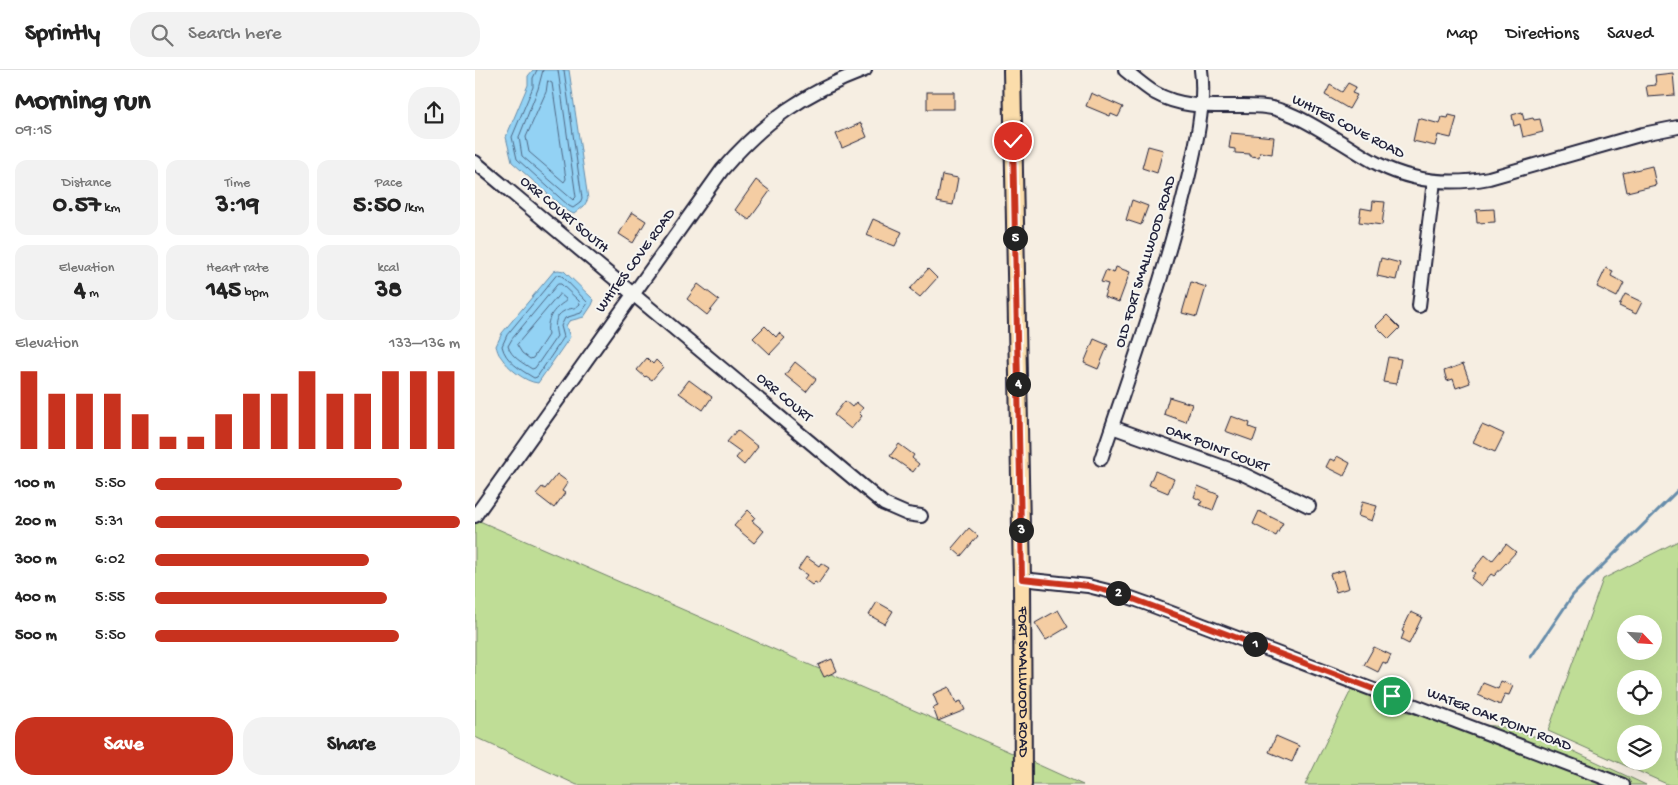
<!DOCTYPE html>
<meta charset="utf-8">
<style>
:root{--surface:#fff;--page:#f2f2f2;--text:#222;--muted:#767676;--line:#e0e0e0;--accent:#c8321e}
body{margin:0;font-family:"Gochi Hand",sans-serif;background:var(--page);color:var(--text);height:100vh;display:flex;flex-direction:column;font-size:19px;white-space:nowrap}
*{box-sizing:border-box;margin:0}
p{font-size:16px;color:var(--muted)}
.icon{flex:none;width:28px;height:28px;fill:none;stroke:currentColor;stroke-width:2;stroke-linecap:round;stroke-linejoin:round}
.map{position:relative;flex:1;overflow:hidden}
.side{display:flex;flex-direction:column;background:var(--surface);width:475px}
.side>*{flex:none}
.needle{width:32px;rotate:115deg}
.fabs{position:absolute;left:1142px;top:545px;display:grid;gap:10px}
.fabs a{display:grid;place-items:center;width:45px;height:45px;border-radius:50%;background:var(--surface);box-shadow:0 5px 20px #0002;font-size:25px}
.pin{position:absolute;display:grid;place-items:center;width:42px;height:42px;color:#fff;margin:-21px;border:2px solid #fff;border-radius:50%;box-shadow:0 1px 5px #0007}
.km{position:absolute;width:25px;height:25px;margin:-12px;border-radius:50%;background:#222;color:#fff;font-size:14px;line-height:25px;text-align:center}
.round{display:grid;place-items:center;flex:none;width:52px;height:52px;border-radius:20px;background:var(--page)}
.headline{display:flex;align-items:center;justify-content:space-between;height:85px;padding:0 15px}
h1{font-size:28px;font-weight:700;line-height:38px}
.metrics{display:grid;grid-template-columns:repeat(3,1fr);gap:8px;height:85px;padding:5px 15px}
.metrics div{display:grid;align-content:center;border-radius:12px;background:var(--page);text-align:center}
.metrics b{font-size:25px;font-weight:700}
.metrics small{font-size:14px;font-weight:400}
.metrics p{font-size:14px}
.chart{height:140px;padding:10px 15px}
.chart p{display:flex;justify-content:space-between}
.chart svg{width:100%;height:90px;margin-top:5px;stroke:var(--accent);stroke-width:6}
.button{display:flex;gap:10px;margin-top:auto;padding:10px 15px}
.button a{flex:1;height:58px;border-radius:20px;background:var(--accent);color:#fff;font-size:20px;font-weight:700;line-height:58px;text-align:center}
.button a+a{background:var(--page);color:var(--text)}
ul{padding:0 15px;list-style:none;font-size:16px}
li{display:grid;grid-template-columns:80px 60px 1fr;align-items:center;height:38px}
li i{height:12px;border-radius:6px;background:var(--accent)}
header{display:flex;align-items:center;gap:30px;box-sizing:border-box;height:70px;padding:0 25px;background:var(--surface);border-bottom:1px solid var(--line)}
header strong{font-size:24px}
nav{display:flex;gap:28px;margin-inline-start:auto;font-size:18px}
.search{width:350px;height:45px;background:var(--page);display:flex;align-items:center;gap:12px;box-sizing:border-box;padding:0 18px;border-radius:20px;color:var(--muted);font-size:19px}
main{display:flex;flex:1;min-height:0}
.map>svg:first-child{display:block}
.green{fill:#bfdd96;stroke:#708068;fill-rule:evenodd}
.water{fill:#93d2f4;stroke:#668caa}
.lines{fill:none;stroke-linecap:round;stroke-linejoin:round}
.shore{stroke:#4f6885;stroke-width:1}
.stream{stroke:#668caa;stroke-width:3}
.building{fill:#f4cda3;stroke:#22223b}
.minor-casing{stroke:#22223b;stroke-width:16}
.major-casing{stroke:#22223b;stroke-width:20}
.minor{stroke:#f6f6f2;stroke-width:12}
.major{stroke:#fbddab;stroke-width:16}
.route-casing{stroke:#fff;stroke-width:10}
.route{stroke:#c8321e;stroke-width:6}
.labels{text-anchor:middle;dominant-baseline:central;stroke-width:4;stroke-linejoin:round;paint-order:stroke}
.street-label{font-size:15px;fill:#22223b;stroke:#f6f6f2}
</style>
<header>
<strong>Sprintly</strong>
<div class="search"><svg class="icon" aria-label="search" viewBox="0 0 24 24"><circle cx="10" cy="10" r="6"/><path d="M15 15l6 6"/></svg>Search here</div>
<nav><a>Map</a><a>Directions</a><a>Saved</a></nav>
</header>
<main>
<section class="side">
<div class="headline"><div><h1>Morning run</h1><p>09:15</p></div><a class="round"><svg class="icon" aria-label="share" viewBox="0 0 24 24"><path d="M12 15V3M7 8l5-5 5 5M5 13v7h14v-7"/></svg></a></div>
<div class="metrics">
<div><p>Distance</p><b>0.57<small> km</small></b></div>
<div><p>Time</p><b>3:19</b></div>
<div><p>Pace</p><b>5:50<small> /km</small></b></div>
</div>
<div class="metrics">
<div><p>Elevation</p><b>4<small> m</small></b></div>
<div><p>Heart rate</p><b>145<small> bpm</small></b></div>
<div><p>kcal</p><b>38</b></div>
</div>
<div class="chart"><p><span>Elevation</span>133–136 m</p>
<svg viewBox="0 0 160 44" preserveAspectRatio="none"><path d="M5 44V6M15 44V17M25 44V17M35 44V17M45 44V27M55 44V38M65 44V38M75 44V27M85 44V17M95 44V17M105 44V6M115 44V17M125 44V17M135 44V6M145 44V6M155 44V6"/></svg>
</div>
<ul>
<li><b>100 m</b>5:50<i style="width:81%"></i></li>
<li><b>200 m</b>5:31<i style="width:100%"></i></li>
<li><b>300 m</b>6:02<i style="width:70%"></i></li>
<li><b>400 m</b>5:55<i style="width:76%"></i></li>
<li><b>500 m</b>5:50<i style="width:80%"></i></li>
</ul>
<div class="button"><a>Save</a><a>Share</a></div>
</section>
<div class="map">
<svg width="1203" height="715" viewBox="0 0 1203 715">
<rect width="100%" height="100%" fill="#f6eee2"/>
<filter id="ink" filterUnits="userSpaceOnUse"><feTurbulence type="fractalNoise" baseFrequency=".02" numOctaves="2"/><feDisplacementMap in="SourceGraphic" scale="10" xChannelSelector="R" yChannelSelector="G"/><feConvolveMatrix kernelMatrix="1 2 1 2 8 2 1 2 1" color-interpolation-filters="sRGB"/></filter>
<g filter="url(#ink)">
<g class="green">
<polygon points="0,449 544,686 608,715 102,715 0,667"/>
<path d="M1203 471V715H1194L1073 661 1128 509ZM1151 554H1179V581H1151ZM1151 609H1179V636H1151ZM1151 664H1179V691H1151Z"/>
<polygon points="878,616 909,635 956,649 1028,657 1079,672 1171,715 830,715"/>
</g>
<g class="water">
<polygon points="58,0 94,0 113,129 109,136 99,144 92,141 37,92 31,67 53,15 53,6"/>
<path d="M83 200 89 201 119 230 117 235 109 247 94 251 91 256 95 267 63 313C50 312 33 298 26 287 23 284 22 279 21 276L27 263 79 201Z"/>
</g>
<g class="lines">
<g class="shore">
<polyline points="62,0 58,8 58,17 37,67 42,89 94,136 98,138 105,133 107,128 89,0"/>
<polyline points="68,0 63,19 44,67 47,86 98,130 101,127 83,0"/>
<polygon points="73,11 77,13 91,109 89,112 54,82 51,67 71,22"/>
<path d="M82 205 87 206 113 233 106 243 90 248 86 256 89 267 62 307 59 308C46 300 30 291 27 276L32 265Z"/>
<path d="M83 214H86L104 231 105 234C101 238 99 238 94 239 79 244 79 254 82 266L60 298 57 299C48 293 36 287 33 276L37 269Z"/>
<path d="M85 224 91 229V231C77 240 71 249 73 265L58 288 55 289 47 283 42 275Z"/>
</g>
<polyline class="stream" points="1056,587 1098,525 1203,420"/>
</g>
<g class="building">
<polygon points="1198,3 1200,25 1173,27 1171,16 1181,15 1180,5"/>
<polygon points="873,13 881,17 877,23 882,25 874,39 850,25 855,15 867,22"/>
<rect x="452" y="22" width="27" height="17"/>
<polygon points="616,23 648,37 643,47 636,44 635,46 611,36"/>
<polygon points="1047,42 1049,50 1058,48 1059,50 1065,49 1068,62 1048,67 1045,54 1039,56 1037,45"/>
<polygon points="974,45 982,47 976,68 963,65 960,76 938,71 943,48 965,54 967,47 973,48"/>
<polygon points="386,53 392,67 367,78 361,64"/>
<polygon points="756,63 799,67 797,84 785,82 784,87 775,86 775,84 760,83 760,79 754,78"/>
<polygon points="673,76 688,80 682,103 667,98"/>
<polygon points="1177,96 1181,115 1152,122 1148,103"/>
<polygon points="467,105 483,108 478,135 462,132"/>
<polygon points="281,110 295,121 274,150 260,140"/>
<polygon points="657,130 673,136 666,155 651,150"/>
<polygon points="898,131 910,132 907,155 884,152 886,138 897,140"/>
<polygon points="1019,139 1020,152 1002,153 1001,140"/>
<polygon points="157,142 171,151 158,173 144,164"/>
<polygon points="398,149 427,162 420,176 391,165"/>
<polygon points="906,188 925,193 921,210 902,206"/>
<polygon points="641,197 655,202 644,232 629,227 633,214 626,212 631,200 639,203"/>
<polygon points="1131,198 1138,201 1136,206 1149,213 1142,227 1122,217"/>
<polygon points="453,199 462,208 445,227 435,219"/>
<polygon points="716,212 731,217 722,247 707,243"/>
<polygon points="223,214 244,230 232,245 212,229"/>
<polygon points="1150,224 1167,232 1161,244 1144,236"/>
<polygon points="912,245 925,258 914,269 901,256"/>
<polygon points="290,256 301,267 304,263 310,268 295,284 278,268"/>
<polygon points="619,269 633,275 623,299 609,293"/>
<polygon points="913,287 926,289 921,314 908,312"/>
<polygon points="172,288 178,294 181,290 188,297 177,310 171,306 170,307 162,300"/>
<polygon points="320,292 341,309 331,322 310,305"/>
<polygon points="988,294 995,313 981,318 978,309 972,311 969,301"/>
<polygon points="214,310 237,327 228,340 204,323"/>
<polygon points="694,327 717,334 711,352 689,344"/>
<polygon points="370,331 377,337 381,332 388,338 384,343 387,346 376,359 359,345"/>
<polygon points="756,346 775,353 774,357 782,360 778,371 750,361"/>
<polygon points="1007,355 1014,358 1014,357 1029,364 1020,382 998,372"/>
<polygon points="262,360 283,377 269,395 261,388 266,382 252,372"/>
<polygon points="424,374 439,385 437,388 444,394 438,402 415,386"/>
<polygon points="862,386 875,393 869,406 851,397 855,389 860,391"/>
<polygon points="680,401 699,409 693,423 674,415"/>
<polygon points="82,404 93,412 87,421 90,423 79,438 61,424 67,417 70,419"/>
<polygon points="723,416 744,425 738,440 725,435 727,431 719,427"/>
<polygon points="887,432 902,436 897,451 883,446"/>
<polygon points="273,440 280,447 277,451 289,461 279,473 259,456"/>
<polygon points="784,441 808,453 801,466 778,454"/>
<polygon points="494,458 503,466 486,486 477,478"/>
<polygon points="1031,474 1041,482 1019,506 1016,504 1006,516 996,508 1000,503 997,501 1010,485 1017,491"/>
<polygon points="331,487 344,496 346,493 354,498 343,514 340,512 337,515 329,509 332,505 323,499"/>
<polygon points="869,500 874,518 861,522 855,504"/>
<polygon points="402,532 418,541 410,554 394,545"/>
<polygon points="583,540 593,557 571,570 560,553"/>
<polygon points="936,542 947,547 934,574 926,570 929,562 927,561"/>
<polygon points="899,577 916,585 912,594 908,592 903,602 889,595"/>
<polygon points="357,589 362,601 349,607 343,595"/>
<polygon points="1026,611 1038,616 1034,625 1030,624 1025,635 1003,625 1008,613 1023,619"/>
<polygon points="474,617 481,633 486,631 490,640 463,651 458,638 463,636 458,624"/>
<polygon points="801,666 824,676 817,692 794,682"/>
</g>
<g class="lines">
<defs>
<g id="minor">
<path d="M650 0C660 8 670 17 680 23 705 37 731 36 758 36 774 36 792 35 807 41 827 47 843 59 861 69 875 77 889 87 903 94 938 112 977 115 1014 108L1168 64 1203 57"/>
<polyline points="0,92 409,434 432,444 446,446"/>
<polyline points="944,236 959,111"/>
<polyline points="637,357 768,404 834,436"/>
<path d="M626 389C657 298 689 206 712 113 720 80 731 33 726 0"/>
<path d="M0 446 247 100C289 51 329 23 390 0"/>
<polyline points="547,509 613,516 645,524 673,534 1148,715"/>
</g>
<g id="major">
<path id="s1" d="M537 0 547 509 548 715"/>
</g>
</defs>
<use href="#minor" class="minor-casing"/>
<use href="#major" class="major-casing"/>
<use href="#minor" class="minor"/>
<use href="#major" class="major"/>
</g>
</g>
<g class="lines" filter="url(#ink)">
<defs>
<polyline id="route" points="538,71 547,509 613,516 645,524 917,626"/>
</defs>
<use href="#route" class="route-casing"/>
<use href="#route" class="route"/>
</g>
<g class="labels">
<g class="street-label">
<text transform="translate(873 57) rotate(27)">WHITES COVE ROAD</text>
<text transform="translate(89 145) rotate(40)">ORR COURT SOUTH</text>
<text transform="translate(161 191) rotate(-54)">WHITES COVE ROAD</text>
<text transform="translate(671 192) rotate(-73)">OLD FORT SMALLWOOD ROAD</text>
<text transform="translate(309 328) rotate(40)">ORR COURT</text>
<text transform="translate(742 379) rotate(21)">OAK POINT COURT</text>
<text stroke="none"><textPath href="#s1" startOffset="612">FORT SMALLWOOD ROAD</textPath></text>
<text transform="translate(1024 650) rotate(21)">WATER OAK POINT ROAD</text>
</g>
</g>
</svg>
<div class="fabs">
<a><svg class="needle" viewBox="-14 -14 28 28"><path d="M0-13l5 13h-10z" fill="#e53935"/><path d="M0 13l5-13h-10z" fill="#767676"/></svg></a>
<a><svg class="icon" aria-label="locate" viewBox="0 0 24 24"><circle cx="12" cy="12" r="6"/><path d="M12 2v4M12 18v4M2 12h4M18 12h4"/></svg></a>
<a><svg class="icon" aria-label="layers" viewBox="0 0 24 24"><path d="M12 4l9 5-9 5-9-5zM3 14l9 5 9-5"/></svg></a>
</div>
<div class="pin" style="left:917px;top:626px;background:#1e9e55"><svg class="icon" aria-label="arrive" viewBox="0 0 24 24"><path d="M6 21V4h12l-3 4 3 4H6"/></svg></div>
<div class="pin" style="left:538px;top:71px;background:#d93025"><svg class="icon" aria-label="check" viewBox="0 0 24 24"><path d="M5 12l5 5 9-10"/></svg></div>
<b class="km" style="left:780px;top:574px">1</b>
<b class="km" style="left:643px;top:523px">2</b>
<b class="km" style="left:546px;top:460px">3</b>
<b class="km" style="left:543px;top:314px">4</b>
<b class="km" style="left:540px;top:168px">5</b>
</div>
</main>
